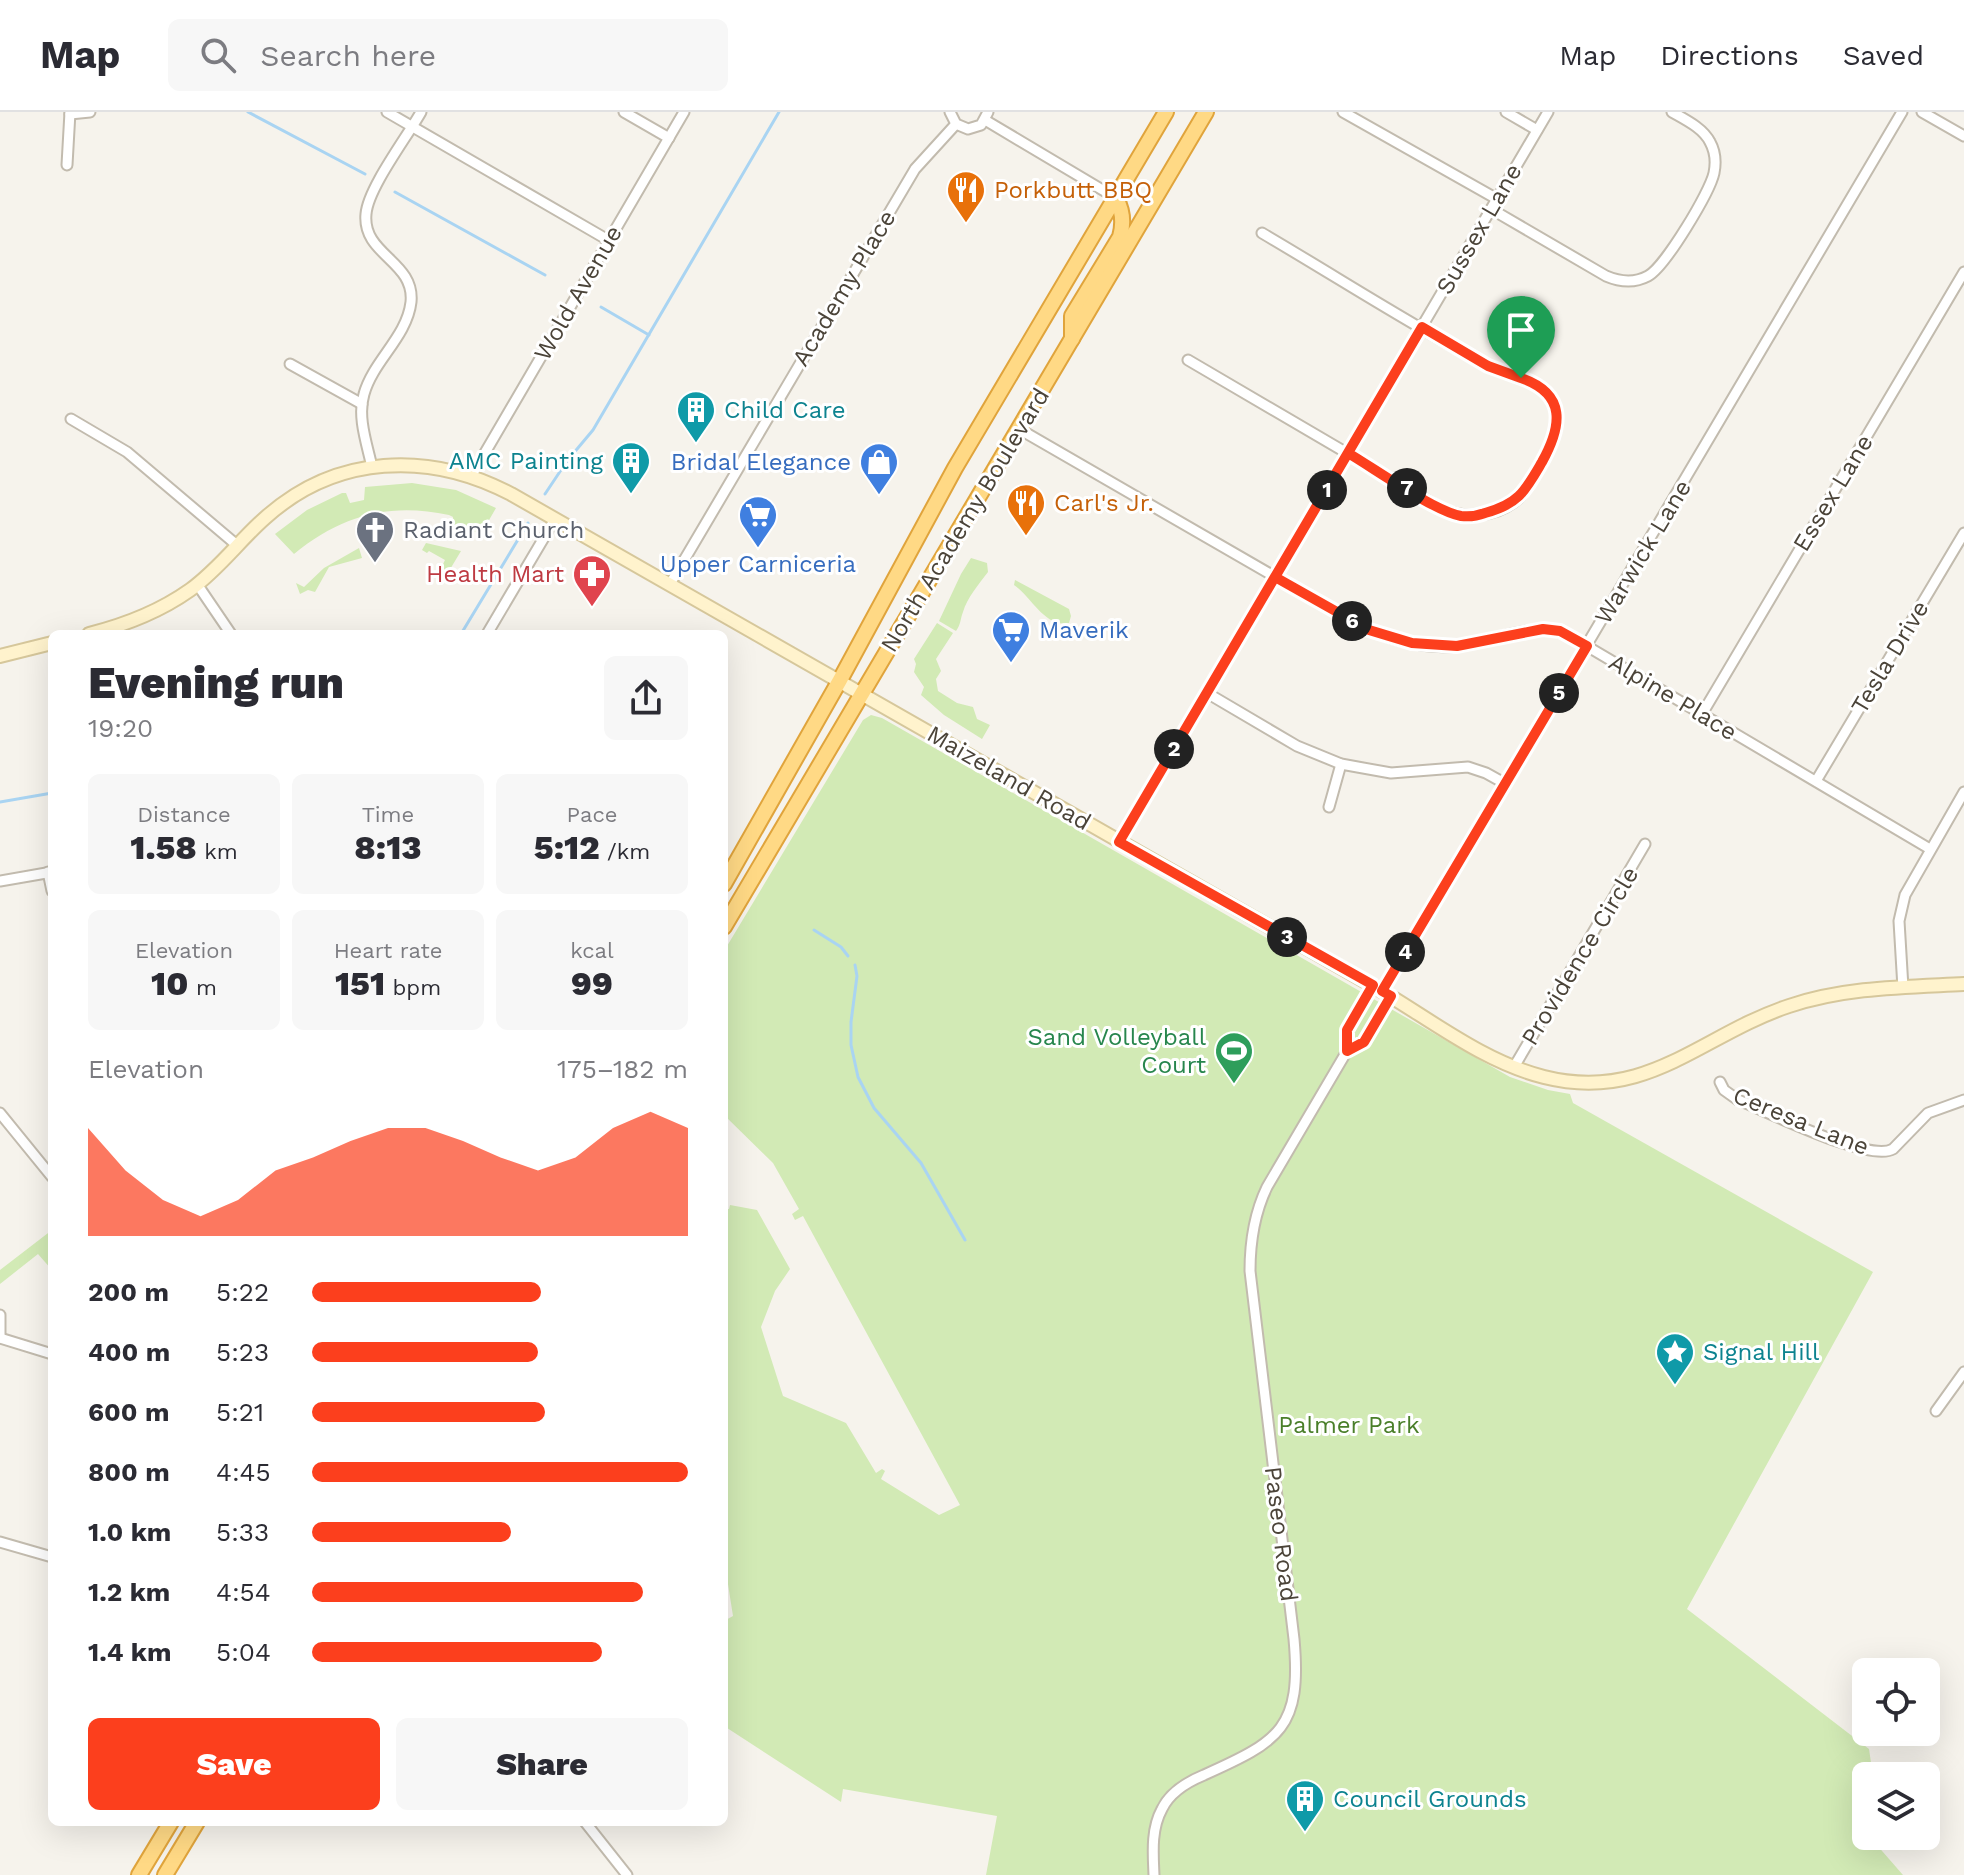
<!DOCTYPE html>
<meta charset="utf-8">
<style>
:root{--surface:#fff;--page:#f7f7f7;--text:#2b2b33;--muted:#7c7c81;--line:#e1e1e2;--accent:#fc3f1d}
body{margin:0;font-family:"Work Sans",sans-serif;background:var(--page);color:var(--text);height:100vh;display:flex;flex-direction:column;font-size:30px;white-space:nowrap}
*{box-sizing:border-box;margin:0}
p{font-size:26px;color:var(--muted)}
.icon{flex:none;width:44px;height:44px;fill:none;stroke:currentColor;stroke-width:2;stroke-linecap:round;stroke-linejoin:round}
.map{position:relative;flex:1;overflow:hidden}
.drawer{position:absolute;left:48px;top:518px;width:680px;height:1196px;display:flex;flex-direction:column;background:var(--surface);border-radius:12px;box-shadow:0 8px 32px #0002}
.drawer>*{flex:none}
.buttons{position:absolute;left:1852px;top:1546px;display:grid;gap:16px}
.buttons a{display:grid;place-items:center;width:88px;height:88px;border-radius:12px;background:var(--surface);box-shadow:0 8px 32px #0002;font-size:40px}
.pin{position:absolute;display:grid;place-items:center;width:68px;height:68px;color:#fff;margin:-82px -34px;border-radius:50% 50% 50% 0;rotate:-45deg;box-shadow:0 0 8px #0007}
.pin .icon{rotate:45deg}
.km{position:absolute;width:40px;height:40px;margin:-20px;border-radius:50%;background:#222;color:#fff;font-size:22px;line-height:40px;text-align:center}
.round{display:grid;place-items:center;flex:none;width:84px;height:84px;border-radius:12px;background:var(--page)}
.summary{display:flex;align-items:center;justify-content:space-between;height:136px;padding:0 40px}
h1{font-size:44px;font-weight:800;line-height:60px}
.stats{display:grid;grid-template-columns:repeat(3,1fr);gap:12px;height:136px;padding:8px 40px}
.stats div{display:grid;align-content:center;border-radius:12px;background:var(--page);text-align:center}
.stats b{font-size:34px;font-weight:800}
.stats small{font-size:22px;font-weight:400}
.stats p{font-size:22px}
.chart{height:224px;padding:16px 40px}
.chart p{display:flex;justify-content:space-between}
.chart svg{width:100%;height:144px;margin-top:8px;fill:var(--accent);opacity:.7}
.cta{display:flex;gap:16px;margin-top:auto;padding:16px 40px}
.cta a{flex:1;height:92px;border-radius:12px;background:var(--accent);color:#fff;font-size:32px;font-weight:800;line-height:92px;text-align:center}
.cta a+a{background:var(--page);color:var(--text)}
ul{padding:0 40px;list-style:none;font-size:26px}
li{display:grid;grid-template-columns:128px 96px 1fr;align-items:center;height:60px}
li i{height:20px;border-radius:10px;background:var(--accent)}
header{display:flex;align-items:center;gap:48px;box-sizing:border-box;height:112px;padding:0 40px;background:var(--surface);border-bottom:2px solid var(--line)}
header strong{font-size:38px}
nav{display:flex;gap:44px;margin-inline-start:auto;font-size:28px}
.search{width:560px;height:72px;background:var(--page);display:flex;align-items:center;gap:20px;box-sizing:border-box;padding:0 28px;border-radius:12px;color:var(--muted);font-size:30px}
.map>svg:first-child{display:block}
.green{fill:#d2eab5}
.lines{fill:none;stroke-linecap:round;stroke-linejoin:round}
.stream{stroke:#a9d4f2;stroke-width:3}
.minor-casing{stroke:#c2bbae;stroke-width:13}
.secondary-casing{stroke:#d6c79b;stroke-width:16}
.trunk-casing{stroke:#e0a43c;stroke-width:18}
.minor{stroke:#fff;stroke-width:9}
.secondary{stroke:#fff3cd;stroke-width:12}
.trunk{stroke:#ffd985;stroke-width:14}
.route-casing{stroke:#fff;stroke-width:16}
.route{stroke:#fc3f1d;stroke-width:10}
.labels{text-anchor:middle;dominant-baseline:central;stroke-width:6;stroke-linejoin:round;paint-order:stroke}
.food-label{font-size:24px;fill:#c56008;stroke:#fff;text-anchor:start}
.street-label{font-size:24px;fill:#4b4439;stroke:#fff}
.culture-label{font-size:24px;fill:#0d838f;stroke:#fff;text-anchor:start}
.shop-label{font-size:24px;fill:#366cbe;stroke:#fff;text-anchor:end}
.worship-label{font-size:24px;fill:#5b616d;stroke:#fff;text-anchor:start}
.health-label{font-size:24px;fill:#be3a42;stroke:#fff;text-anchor:end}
.leisure-label{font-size:24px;fill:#27864d;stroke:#fff;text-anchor:end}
.park-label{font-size:24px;fill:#4a7f2a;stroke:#fff}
</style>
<header>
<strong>Map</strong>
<div class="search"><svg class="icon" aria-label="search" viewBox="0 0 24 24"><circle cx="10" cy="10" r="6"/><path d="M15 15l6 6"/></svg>Search here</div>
<nav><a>Map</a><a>Directions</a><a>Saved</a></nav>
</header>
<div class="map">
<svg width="1964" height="1763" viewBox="0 0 1964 1763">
<rect width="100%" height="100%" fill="#f6f3ec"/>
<g class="green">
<path d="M412 371 456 378 496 396 481 422 452 412 453 405 449 403C390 390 341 403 294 442L275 422 307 398 342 381H346L350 391 364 388 365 375Z"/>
<polygon points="426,431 461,439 449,459 439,462 437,455 442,454 445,448 429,439 427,441 422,438"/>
<polygon points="359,436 362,446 329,455 315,480 308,478 300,482 296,471 304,475 324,456"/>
<path d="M971 446 987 451 988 460C979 472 967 486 963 500 960 508 961 512 956 519L939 509 961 462Z"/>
<path d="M1015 468 1069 497 1071 504 1069 511C1045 516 1031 484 1014 473Z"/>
<polygon points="937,511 953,521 936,547 941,559 936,567 938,579 957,591 973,595 977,607 990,613 982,627 944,603 921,583 924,575 914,560 916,552 914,547"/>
<polygon points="871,603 882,606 1510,965 1548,978 1570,982 1573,991 1873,1160 1687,1497 1869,1637 1873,1664 1866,1664 1866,1706 1861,1715 1866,1724 1869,1724 1903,1763 986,1763 997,1704 843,1677 841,1690 724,1614 724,1509 733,1504 724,1447 724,1097 729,1097 730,1093 757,1098 790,1157 775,1179 761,1215 783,1284 846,1311 876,1361 882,1357 885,1359 881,1367 939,1403 960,1393 803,1104 795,1108 792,1102 799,1097 773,1051 724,1003 724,839 863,608"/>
<polygon points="52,1118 52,1158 38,1142 0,1172 0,1158"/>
</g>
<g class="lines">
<g class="stream">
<polyline points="248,0 365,62"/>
<polyline points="395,80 545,163"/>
<polyline points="601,195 649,223"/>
<polyline points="545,382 567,349 593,318 779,0"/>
<polyline points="461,522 528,411"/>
<polyline points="0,690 52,681"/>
<polyline points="814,818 841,835 848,844"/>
<polyline points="855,853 857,864 851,910 851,933 858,965 874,996 921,1051 965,1128"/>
</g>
<defs>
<g id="minor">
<polyline points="387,0 608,128"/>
<polyline points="624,0 669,26"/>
<polyline points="950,0 956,12 968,17 981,13 988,0"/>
<polyline points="1343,0 1497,87"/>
<polyline points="1506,0 1537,18"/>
<polyline points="1922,0 1964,24"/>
<polyline points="70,2 90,0"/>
<polyline points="985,8 1116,86"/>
<polyline points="67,53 70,0"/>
<path d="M1491 97 1606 164C1620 170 1635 171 1648 164 1665 155 1710 80 1714 61 1716 51 1715 39 1710 30 1703 16 1686 8 1672 0"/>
<path d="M1188 248 1439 395C1464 408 1497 406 1519 386 1527 378 1532 365 1538 355 1553 330 1568 303 1544 278 1529 264 1506 263 1488 254 1411 213 1337 165 1262 121"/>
<polyline points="290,252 362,292"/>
<polyline points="71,307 127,340 238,434"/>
<path d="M1019 317 1355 511C1387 527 1422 538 1458 534 1494 530 1534 508 1568 523L1930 737"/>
<path d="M372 355C367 332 357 305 364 282 373 249 407 225 411 190 415 149 362 143 366 102 368 76 407 25 421 0"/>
<polyline points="472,363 684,0"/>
<polyline points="197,472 231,522"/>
<polyline points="670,472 915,57 956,12"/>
<polyline points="487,522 555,407"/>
<polyline points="1207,581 1297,634 1341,652 1391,661 1468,655 1486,661 1504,671"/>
<polyline points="1702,602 1964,160"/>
<polyline points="1816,669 1964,421"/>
<polyline points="1329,695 1341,652"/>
<polyline points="1119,730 1548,0"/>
<polyline points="48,760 52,779"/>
<polyline points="0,769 52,760"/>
<polyline points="1903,876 1899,809 1905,783 1964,680"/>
<polyline points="1382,879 1902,0"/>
<polyline points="1347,939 1364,930 1391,884"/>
<polyline points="1514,955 1645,732"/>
<path d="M1720 970 1724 978 1738 988C1767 999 1869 1051 1893 1037L1928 1001 1964 988"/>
<polyline points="0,1001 52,1065"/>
<polyline points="0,1203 0,1226"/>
<polyline points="0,1226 52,1242"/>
<polyline points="1936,1299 1964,1260"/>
<polyline points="0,1430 52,1445"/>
<polyline points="585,1710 627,1763"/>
<path d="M1154 1763C1153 1741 1151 1717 1162 1697 1170 1680 1187 1670 1204 1663 1280 1629 1302 1616 1294 1527L1250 1159C1250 1129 1254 1102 1267 1075L1347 939V918L1373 873"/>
</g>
<g id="secondary">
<path d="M89 522C125 513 159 500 190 478 219 457 239 429 265 406 336 342 429 339 511 382L1368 871C1425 903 1480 949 1544 965 1647 991 1701 923 1789 894 1845 875 1906 875 1964 872"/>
<polyline points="0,544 52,531"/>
</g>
<g id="trunk">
<path d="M1072 227V204L1120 125C1124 111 1123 99 1116 86"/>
<polyline points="724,772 840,568 955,356 1166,0"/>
<polyline points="724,815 1206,0"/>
<polyline points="139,1763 171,1710"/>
<polyline points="165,1763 197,1710"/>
</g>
</defs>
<use href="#minor" class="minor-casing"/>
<use href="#secondary" class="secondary-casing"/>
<use href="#trunk" class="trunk-casing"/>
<use href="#minor" class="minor"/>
<use href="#secondary" class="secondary"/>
<use href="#trunk" class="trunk"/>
</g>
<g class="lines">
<defs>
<path id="route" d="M1521 266 1488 254 1422 215 1119 730 1373 873 1347 918V939L1364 930 1391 884 1382 879 1587 534 1560 519 1543 517 1457 534 1412 531 1369 518 1275 465 1348 341C1375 357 1434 399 1461 404 1470 405 1477 404 1485 401 1519 392 1525 379 1542 350 1562 314 1567 282 1521 266"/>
</defs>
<use href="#route" class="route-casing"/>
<use href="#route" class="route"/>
</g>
<defs>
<symbol id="restaurant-pin" viewBox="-11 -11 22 30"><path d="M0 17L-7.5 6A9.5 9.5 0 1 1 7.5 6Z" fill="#e8710a" stroke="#fff"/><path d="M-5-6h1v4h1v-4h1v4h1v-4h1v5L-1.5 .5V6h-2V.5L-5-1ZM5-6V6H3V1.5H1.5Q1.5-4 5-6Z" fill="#fff"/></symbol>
<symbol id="building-pin" viewBox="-11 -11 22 30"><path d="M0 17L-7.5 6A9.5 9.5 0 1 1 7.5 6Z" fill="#0f9aa8" stroke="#fff"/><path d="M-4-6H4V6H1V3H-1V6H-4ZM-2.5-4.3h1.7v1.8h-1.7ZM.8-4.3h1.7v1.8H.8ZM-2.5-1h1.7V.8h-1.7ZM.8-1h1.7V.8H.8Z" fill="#fff"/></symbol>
<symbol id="shop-pin" viewBox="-11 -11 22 30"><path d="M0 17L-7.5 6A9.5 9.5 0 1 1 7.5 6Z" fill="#3f7fe0" stroke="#fff"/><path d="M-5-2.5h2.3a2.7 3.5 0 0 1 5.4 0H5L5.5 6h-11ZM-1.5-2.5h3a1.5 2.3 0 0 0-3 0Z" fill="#fff"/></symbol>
<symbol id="supermarket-pin" viewBox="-11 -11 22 30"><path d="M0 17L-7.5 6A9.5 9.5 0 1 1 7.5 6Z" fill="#3f7fe0" stroke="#fff"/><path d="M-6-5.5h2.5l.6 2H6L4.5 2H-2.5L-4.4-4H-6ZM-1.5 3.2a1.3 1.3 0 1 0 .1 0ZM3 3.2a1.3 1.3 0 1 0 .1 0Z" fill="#fff"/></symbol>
<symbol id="church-pin" viewBox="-11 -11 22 30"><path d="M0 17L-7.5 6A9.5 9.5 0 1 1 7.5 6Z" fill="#6b7280" stroke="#fff"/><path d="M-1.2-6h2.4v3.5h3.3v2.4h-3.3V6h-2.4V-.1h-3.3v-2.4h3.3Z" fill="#fff"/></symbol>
<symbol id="pharmacy-pin" viewBox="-11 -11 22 30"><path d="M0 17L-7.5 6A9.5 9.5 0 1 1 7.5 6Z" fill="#e0444e" stroke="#fff"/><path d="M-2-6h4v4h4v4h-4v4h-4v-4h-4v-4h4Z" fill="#fff"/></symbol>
<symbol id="stadium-pin" viewBox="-11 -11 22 30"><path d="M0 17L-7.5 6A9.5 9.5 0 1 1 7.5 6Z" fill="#2e9e5b" stroke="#fff"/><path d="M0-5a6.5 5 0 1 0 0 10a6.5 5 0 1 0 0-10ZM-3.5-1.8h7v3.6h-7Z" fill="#fff"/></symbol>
<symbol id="sight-pin" viewBox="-11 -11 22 30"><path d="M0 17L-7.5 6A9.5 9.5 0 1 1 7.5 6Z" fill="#0f9aa8" stroke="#fff"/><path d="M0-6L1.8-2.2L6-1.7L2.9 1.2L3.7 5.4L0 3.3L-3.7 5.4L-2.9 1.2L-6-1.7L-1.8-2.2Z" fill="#fff"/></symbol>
</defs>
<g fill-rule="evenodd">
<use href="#restaurant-pin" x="944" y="56" width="44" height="60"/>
<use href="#building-pin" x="674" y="276" width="44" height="60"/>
<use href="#building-pin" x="609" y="327" width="44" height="60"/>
<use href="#shop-pin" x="857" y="328" width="44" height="60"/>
<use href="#restaurant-pin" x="1004" y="369" width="44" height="60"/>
<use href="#supermarket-pin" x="736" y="381" width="44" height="60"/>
<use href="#church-pin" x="353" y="396" width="44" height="60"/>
<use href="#pharmacy-pin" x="570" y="440" width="44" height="60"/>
<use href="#supermarket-pin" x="989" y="496" width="44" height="60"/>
<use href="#stadium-pin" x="1212" y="917" width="44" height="60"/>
<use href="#sight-pin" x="1653" y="1218" width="44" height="60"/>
<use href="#building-pin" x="1283" y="1665" width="44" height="60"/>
</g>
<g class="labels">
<g class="food-label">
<text x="994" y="78">Porkbutt BBQ</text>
<text x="1054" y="391">Carl's Jr.</text>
</g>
<g class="street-label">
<text transform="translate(1479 117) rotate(-60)">Sussex Lane</text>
<text transform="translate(844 176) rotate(-59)">Academy Place</text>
<text transform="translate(578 181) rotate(-60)">Wold Avenue</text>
<text transform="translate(1833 381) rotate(-59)">Essex Lane</text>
<text transform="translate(965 408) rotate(-59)">North Academy Boulevard</text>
<text transform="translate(1643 440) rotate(-59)">Warwick Lane</text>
<text transform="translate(1890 545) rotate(-59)">Tesla Drive</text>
<text transform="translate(1673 585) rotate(31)">Alpine Place</text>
<text transform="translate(1009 666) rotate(30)">Maizeland Road</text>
<text transform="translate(1580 844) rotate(-59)">Providence Circle</text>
<text transform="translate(1801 1009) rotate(22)">Ceresa Lane</text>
<text transform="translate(1281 1422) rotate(83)">Paseo Road</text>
</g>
<g class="culture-label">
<text x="724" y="298">Child Care</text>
<text x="603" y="349" text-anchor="end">AMC Painting</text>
<text x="1703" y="1240">Signal Hill</text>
<text x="1333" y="1687">Council Grounds</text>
</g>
<g class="shop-label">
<text x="851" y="350">Bridal Elegance</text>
<text x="758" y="452" text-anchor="middle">Upper Carniceria</text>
<text x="1039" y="518" text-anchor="start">Maverik</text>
</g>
<g class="worship-label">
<text x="403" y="418">Radiant Church</text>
</g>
<g class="health-label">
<text x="564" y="462">Health Mart</text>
</g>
<g class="leisure-label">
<text x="1206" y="925">Sand Volleyball<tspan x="1206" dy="28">Court</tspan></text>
</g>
<g class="park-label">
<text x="1349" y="1313">Palmer Park</text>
</g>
</g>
</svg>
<div class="buttons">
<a><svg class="icon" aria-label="locate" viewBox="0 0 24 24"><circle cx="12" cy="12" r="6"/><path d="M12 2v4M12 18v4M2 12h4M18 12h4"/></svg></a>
<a><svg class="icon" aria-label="layers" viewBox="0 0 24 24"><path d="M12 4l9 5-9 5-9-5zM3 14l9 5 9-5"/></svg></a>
</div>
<div class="pin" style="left:1521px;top:266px;background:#1e9e55"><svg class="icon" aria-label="arrive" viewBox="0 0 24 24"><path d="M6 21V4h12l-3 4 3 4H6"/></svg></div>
<b class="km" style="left:1327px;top:378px">1</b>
<b class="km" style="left:1174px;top:637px">2</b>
<b class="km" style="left:1287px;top:825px">3</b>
<b class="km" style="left:1405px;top:840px">4</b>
<b class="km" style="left:1559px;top:581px">5</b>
<b class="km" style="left:1352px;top:509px">6</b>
<b class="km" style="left:1407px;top:376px">7</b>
<section class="drawer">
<div class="summary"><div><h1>Evening run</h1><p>19:20</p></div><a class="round"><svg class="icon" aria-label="share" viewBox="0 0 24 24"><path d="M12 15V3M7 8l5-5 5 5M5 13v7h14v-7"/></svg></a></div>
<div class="stats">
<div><p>Distance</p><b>1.58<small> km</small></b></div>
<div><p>Time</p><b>8:13</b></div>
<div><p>Pace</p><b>5:12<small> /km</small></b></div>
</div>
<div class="stats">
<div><p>Elevation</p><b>10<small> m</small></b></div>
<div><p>Heart rate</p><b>151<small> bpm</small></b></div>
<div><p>kcal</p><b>99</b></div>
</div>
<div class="chart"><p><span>Elevation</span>175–182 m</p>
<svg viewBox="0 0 160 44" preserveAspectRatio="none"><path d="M0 44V11L10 24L20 33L30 38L40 33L50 24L60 20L70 15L80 11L90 11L100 15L110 20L120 24L130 20L140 11L150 6L160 11V44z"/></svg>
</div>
<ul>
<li><b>200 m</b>5:22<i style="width:61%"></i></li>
<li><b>400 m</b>5:23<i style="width:60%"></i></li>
<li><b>600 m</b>5:21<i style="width:62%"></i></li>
<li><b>800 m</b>4:45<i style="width:100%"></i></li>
<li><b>1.0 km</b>5:33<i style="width:53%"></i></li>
<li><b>1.2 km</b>4:54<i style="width:88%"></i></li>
<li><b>1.4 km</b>5:04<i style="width:77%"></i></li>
</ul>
<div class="cta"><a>Save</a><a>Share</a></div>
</section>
</div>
